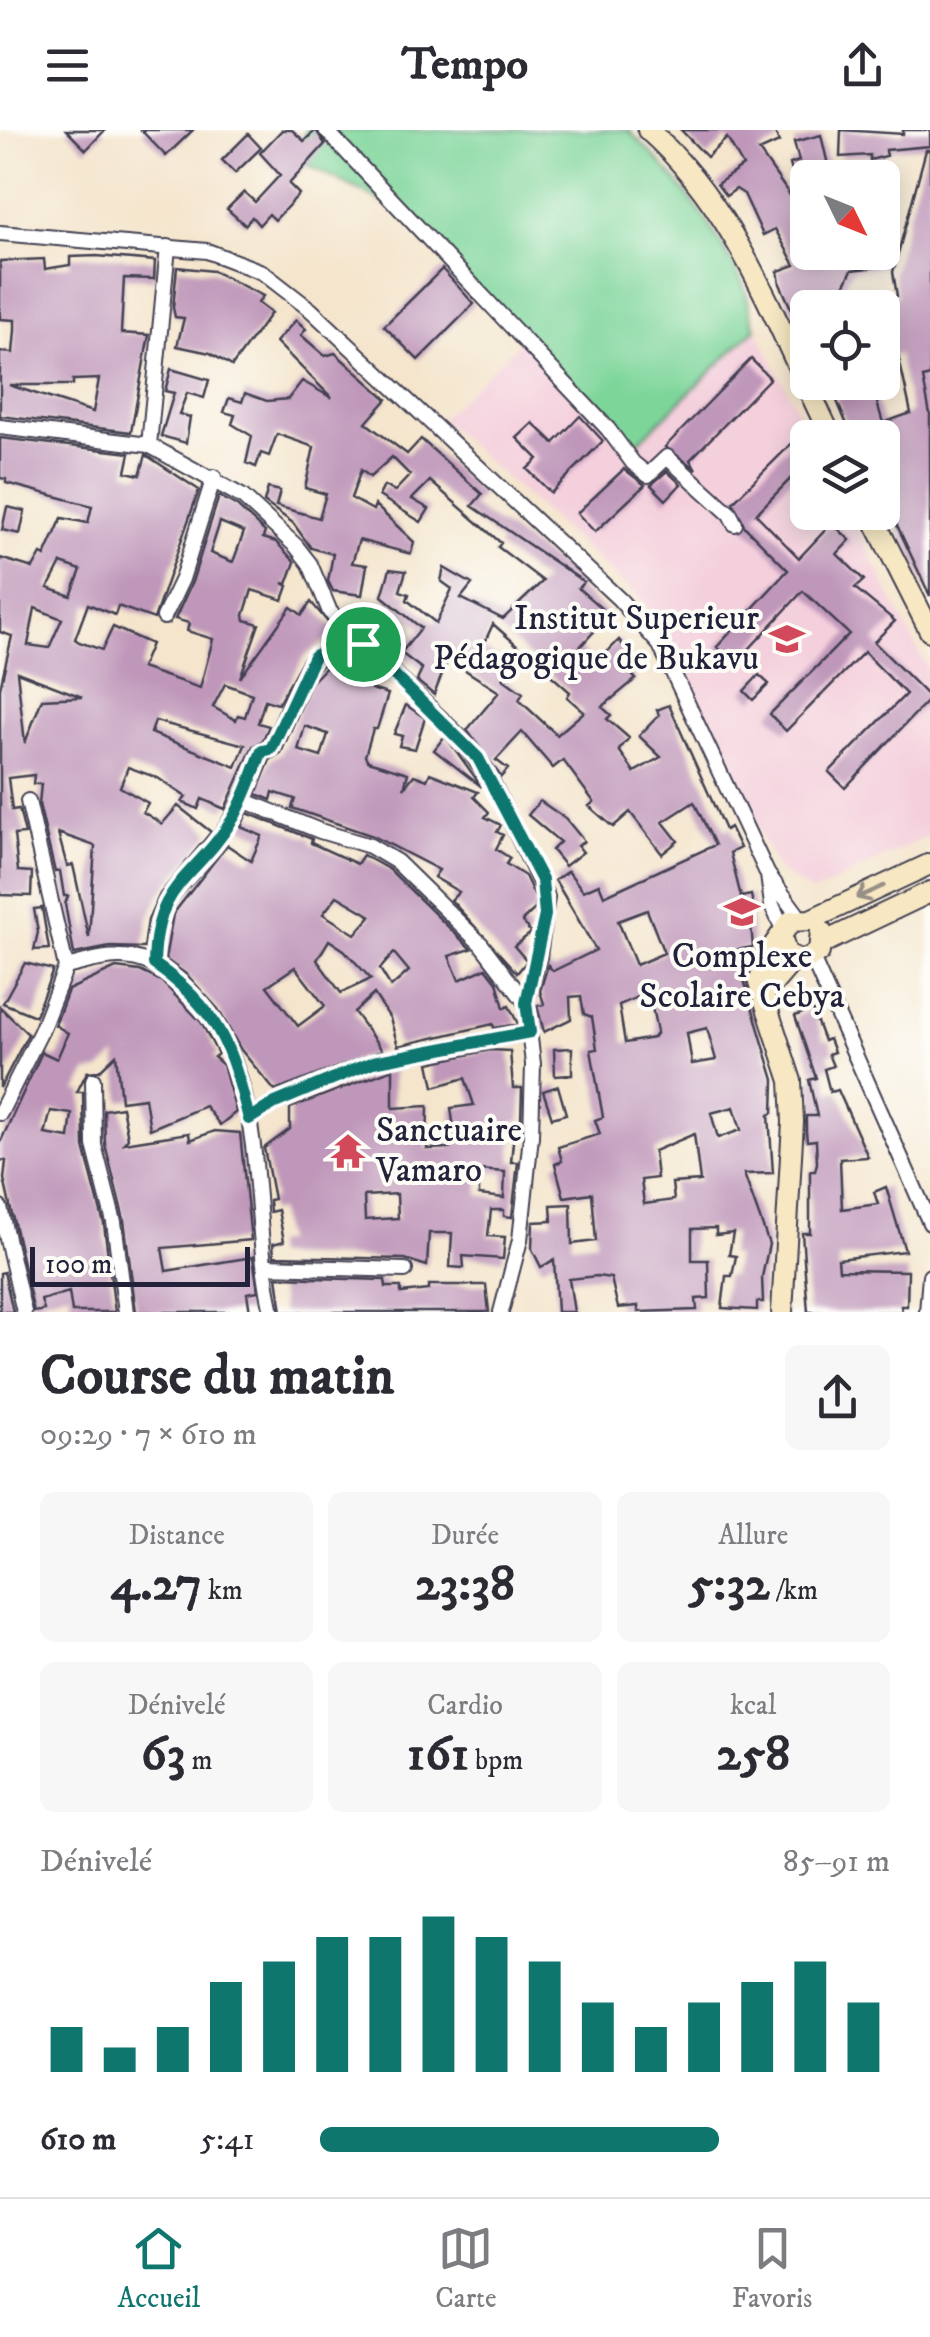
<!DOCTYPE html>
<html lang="fr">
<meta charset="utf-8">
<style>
:root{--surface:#fff;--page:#f7f7f7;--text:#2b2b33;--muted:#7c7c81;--line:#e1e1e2;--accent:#0f766e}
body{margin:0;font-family:"IM FELL DW Pica",serif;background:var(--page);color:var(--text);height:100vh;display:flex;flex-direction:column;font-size:38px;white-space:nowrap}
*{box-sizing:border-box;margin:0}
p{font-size:32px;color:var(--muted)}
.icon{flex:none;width:55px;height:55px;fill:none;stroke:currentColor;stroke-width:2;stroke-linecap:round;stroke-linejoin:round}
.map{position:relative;height:1182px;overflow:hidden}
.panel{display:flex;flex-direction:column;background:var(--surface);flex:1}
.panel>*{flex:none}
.needle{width:65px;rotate:133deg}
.fabs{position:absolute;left:790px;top:30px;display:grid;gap:20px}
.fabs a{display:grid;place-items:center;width:110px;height:110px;border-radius:15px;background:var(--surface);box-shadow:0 5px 25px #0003;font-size:50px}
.scale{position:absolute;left:30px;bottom:25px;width:220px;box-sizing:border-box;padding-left:10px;border:5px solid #22223b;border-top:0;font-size:28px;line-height:35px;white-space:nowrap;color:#22223b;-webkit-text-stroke:8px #fdfcf7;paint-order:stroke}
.pin{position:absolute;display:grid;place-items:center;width:85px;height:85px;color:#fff;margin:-42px;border:5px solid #fff;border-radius:50%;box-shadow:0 2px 10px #0007}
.round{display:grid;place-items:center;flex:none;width:105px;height:105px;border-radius:15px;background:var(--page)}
.summary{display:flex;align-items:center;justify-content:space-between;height:170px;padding:0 40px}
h1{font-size:55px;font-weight:800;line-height:75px}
.metrics{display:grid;grid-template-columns:repeat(3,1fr);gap:15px;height:170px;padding:10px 40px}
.metrics div{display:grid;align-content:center;border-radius:15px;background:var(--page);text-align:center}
.metrics b{font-size:50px;font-weight:800}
.metrics small{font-size:28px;font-weight:400}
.metrics p{font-size:28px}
.chart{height:280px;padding:20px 40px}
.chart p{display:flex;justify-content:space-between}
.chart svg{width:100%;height:180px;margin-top:10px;stroke:var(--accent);stroke-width:6}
ul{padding:0 40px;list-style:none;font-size:32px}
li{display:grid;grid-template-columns:160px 120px 1fr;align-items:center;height:75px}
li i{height:25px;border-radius:12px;background:var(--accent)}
header{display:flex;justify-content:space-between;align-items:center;height:130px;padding:0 40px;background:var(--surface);font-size:45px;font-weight:800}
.menu{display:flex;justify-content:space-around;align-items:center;height:140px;border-top:2px solid var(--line);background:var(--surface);font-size:28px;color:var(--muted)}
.menu a{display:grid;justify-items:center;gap:5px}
.menu .current{color:var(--accent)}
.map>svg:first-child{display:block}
.built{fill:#f4cfdc}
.green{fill:#7dd59a;stroke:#507c6a;stroke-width:2.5}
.building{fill:#bf97ba;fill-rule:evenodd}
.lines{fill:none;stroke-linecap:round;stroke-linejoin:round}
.street-casing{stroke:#423f51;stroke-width:18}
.secondary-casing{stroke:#423f51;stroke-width:24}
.street{stroke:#fff;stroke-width:14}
.secondary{stroke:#f7e8c3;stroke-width:20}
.oneway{stroke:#978f86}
.route-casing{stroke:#fff;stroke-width:20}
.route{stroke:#0f766e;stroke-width:12}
.labels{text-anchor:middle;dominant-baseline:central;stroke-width:8;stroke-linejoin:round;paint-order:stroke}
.poi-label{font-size:35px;fill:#22223b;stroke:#fdfcf7;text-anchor:end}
</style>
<header><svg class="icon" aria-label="menu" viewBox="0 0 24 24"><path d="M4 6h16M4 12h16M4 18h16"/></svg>Tempo<svg class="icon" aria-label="share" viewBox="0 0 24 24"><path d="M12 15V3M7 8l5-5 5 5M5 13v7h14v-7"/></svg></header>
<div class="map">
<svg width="930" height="1182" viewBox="0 0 930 1182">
<rect width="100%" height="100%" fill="#fdfcf7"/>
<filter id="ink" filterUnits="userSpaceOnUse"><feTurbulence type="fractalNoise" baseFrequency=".01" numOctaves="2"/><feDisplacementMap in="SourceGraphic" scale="20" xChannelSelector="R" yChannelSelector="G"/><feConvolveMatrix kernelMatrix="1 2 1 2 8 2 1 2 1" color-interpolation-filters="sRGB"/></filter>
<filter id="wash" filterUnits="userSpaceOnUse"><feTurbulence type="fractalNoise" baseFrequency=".0048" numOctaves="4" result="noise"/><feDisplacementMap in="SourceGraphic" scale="40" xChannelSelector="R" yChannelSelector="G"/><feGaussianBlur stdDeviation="2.25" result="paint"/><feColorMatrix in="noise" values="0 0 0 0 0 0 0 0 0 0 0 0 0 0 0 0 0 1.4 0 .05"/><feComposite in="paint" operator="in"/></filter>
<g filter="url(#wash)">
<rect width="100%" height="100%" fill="#f4e5cc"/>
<polygon class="built" points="756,198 811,307 808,382 849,383 930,544 930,705 813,763 779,742 645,473 440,289 523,209 631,318"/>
<path class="green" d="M305 0H628C677 46 713 93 743 154 749 168 748 184 756 198L631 319 403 82 301 31Z"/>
<g id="blocks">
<g class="building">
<polygon points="66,0 105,0 86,20"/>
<polygon points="141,0 193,0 166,26"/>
<polygon points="282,0 292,0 304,11 316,0 325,14 289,54 299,64 275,90 269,84 259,95 252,87 245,95 227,79 244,62 255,72 280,45 260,23"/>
<polygon points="681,0 774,0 779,12 759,21 808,91 808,122 888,121 887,136 852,140 845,154 847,159 834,164 839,178 808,178 808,216 780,154 778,141 795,135 775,99 763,105 744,64 736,59 726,66 717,54 743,36 727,8 707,27"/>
<polygon points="841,0 903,4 903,0 930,0 930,16 886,20 886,26 870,30 870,25 840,27"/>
<polygon points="248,4 261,18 235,43 222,30"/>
<polygon points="821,5 828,35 794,49 790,34 799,31 794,12"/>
<polygon points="926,20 930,20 930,246 923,248 930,284 930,466 882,363 882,308 851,304 829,252 871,252 883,293 911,283 898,224 882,229 882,168 897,166 893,142"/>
<path d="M97 126 155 131 154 149 124 148 121 203 149 205 131 302 0 286V222L13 223 15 200V190L0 189V131L44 129 45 139 70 135V127ZM99 249 93 282 9 255H73V250Z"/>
<polygon points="177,137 213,141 263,166 258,173 271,183 232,236 210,223 177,216 184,188 175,187 173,178"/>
<polygon points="442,139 474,174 418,230 384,196"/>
<path d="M296 190 306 199 301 205 325 226 335 223 387 269 366 293 407 324 421 309 482 364 472 376 584 452 578 458 609 485 579 518 596 533 619 510 640 537 632 545 636 549 602 577 611 585 607 589 629 608 619 620 634 642 661 627 639 606 659 585 657 580 669 575 725 700 730 697 740 718 730 723 741 767 751 765 755 783 750 784 753 817 735 820 774 950 773 983 769 985 773 1043 744 1044 769 1114 762 1147 763 1172H757V1180L722 1178 726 1146H732L736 1126 729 1125 733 1103 716 1105V1098L692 1099V1130H708L709 1168 696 1169 697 1180 638 1182V1176L618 1178 611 1148 597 1146 569 1149 574 1182H557L554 1130 541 1137 532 1119 533 1092 552 1091 551 1075 571 1074 572 1114 596 1111 592 1063 564 1067 555 1034 562 1031 558 1017 600 1004 595 990 603 987 591 920 597 919 592 887 584 884 581 866 570 867 571 889 544 902 537 876 544 874 540 861 548 835 553 841 596 820 555 750 568 741 583 761 599 754 604 766 715 715 694 672 663 692 678 711 662 724 630 682 613 697 589 676 594 672 563 630 553 638 522 602 496 630 508 639 501 647 467 600 499 562 448 529 434 565 417 551 422 539 401 523 421 498 382 466 390 439 406 441 400 461 409 464 407 470 436 493 452 459 441 451 444 438 472 454 461 468 503 489 543 451 498 417 501 413 430 351 412 369 429 379 421 392 379 366 384 356 395 361 410 345 392 327 370 347 361 340 351 368 373 380 375 375 414 412 411 424 359 410 352 433 367 435 362 465 333 461 328 451 333 424 311 418 293 393 264 372 268 358 280 361 276 376 319 388 326 364 305 358 314 317 277 304 269 326 261 323 256 337 246 333 252 306 232 294 235 285 224 282 229 268 242 272 245 263 267 271 288 269 302 251 332 268 276 212ZM493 494 570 562 567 567 584 582 557 605 519 570 523 563 503 549 506 544 501 541 506 532 482 518ZM647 780 664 823 636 835 618 791ZM649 862 657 902 653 908 625 913 619 875ZM707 898 716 930 692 934 687 903ZM734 977 741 1000 718 1008 711 983ZM694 1004 700 1051 672 1053 674 1070 644 1074 641 1050 657 1048 654 1021Z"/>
<polygon points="751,229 770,248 690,330 696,339 665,317"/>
<polygon points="171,239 209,250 204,268 187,263 179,284 190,287 186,313 161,306 174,263 165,261"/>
<polygon points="580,286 603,311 551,363 527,339 538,329 517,308 533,293 554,313"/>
<path d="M0 308 130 323 126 342 140 345 146 325 199 360 154 489 118 476 115 485 88 474 75 509 79 512 102 520 113 497 151 514 141 538 200 558 213 509 187 501 189 493 175 489 192 452 219 366 237 376 265 402 263 408 276 412 295 432 287 454 283 453 288 456 283 470 252 460 244 485 245 490 259 494 240 548 291 477 302 485 311 472 336 502 304 527 278 574 265 570 258 593 269 596 263 610 253 616 225 679 202 669 198 679 182 672 186 667 158 648 128 637 120 657 148 673 143 682 162 694 178 676 211 702 160 764 148 790 144 818 110 817 74 824 65 774 68 766H64L60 741 55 742 39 674 41 654H33L34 645 8 648 12 680 19 679 25 704 14 705 18 741 32 742 31 766 0 765V558L12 506 0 502V428L33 438 41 424 45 426 62 388 88 393 92 376 6 353V349L0 348ZM220 392 244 402 233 432 210 423ZM61 433 81 440 71 466 48 458ZM35 478 62 489 49 518 28 515ZM17 542 82 567 42 569 25 613ZM225 554 252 564 245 587 238 585 236 590 213 577ZM155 591 245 615 236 637 151 603ZM58 703 95 716 89 808 73 735 67 736Z"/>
<polygon points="792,313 808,331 756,384 799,428 832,393 850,410 837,424 864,450 855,458 895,491 874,512 930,568 845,658 829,642 906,564 864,522 786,601 770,584 849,504 803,461 735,534 717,517 788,440 745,397 733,372"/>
<polygon points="624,339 645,355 595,402 577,383"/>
<polygon points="667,341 681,354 666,370 651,355"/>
<polygon points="7,377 25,381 20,404 2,400"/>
<path d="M344 526 355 530 353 537 376 543 371 559 388 564 377 599H373L365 626 368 631 408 643 404 658 414 645 427 650 430 643 478 662 474 667 489 682 485 687 501 695 497 702 503 705 496 719 510 728 506 734 525 746 536 769 535 779 522 791 531 803 514 816 527 831 517 843 451 770 459 762 434 747 439 740 373 706 292 678 295 669 273 662 271 670 256 664 270 630 281 623 311 553 331 532ZM305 596 328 604 321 627 298 620Z"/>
<polygon points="759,545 769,554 753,570 744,561"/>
<polygon points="406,575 425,588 415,619 399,616 402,606 394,604"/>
<polygon points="444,607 449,611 482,657 434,620"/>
<polygon points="540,671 566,689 584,711 578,716 583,722 565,736 552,720 560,712 528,685"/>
<path d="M247 683 312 709 311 713 357 734 363 725 390 740 471 819 449 826 459 850 486 838 497 852 504 878 509 876 518 894 494 898 493 894 398 916 390 888 374 864 354 882 382 920 275 961 241 920 218 879 187 845 165 829 173 784 227 715 251 731 262 706 241 697ZM337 766 371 786 355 804 323 784ZM329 810 344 820 371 849 341 863 317 830ZM394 823 409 841 391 857 380 839ZM295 837 325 876 298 896 267 856Z"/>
<polygon points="42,778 49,819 34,820 38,802 34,779"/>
<polygon points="25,833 53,840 35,886 3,873"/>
<path d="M116 838 140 841 161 851 201 892 218 924 214 927 223 935 236 982 220 995 205 976 150 999 145 968 121 971 116 925 99 941 87 942 77 962H83L84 1017 104 1094 115 1182H72L69 1162 41 1170 44 1180 34 1182 4 1049 6 1031 0 1030V1013L42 922 57 929 68 903 55 895 68 860ZM51 981 72 984 69 1008 45 1004Z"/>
<polygon points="0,877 28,904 0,958"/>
<polygon points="812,879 824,911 829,909 834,922 828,924 833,936 824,939 830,962 838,960 868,1027 840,1029 842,1079 878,1074 874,1062 886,1057 905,1121 838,1129 839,1140 908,1141 907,1176 901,1176 902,1182 808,1182 802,1103 810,1103 810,1041 815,1041 817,1033 816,1010 807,1011 806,1001 806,986 817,986 809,950 816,948 795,886"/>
<polygon points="572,918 572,945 555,946 554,919"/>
<path d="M490 920 510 921 513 958H522L521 991H515L511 1032H518L512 1087 504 1086V1080H491L488 1106 505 1107 503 1129 463 1126 464 1138 450 1137 452 1103H429L427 1136 405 1129 274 1126 273 1114 284 1111 278 1080 270 1082 269 1070 274 1069 264 1018 290 999V978L393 939V978L428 976 427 1019 450 1018 449 1007 455 1006 451 978 474 975 465 948 434 957 429 933ZM479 1040 505 1042 504 1068 479 1065ZM397 1064 398 1088 365 1090 364 1066Z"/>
<polygon points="558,956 566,984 552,988 543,961"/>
<polygon points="122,977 128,1008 124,1013 189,1003 190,1010 215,1001 240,1003 251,1110 162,1118 166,1141 253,1127 258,1161 247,1163 250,1182 136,1182 124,1090 105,1014 104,980"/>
<polygon points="4,1142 13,1182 0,1182 0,1143"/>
<polygon points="277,1147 385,1150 386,1157 401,1157 401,1163 429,1160 429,1155 486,1155 489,1182 282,1182"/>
</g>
</g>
</g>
<g filter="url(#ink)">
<use href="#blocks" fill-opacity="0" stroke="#423f51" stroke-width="2.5"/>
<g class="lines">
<defs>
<g id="street">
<polyline points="326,0 608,299 633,333 648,345 667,327 730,384 735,394"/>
<polyline points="0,103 207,121 262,142 311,180 620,470 660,515 768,745 772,775 783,799"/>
<polyline points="0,297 149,315 243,367 296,416 310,434 330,482 457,604 492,652 547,767 539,827 526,873 533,934 531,1006 520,1110 501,1182"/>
<polyline points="149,315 168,117"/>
<polyline points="164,487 182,449 214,347"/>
<polyline points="243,670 320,701 370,716 397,732 481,814 526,873"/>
<polyline points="769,746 800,788"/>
<polyline points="812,828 930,1093"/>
<path d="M154 834C156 764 173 769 211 719 235 689 248 656 262 621L271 619C295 569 300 512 363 514"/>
<path d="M66 837C83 833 101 827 118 827 142 826 163 838 180 853 274 935 247 1072 272 1182"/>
<polyline points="93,950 94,1015 114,1092 126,1182"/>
<polyline points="0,983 41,901 66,837 28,671"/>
<polyline points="249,989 275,973 373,932 530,902"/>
<polyline points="0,1078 24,1182"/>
<polyline points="266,1136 405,1140"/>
<polyline points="927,1182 930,1146"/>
</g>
<g id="secondary">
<path d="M648 0C740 81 778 201 832 308"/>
<polyline points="870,382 930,501"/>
<polyline points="781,806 786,824 803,831 819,822 821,801"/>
<polyline points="823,813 930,762"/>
<polyline points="763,865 794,829"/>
<polyline points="782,1182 793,992 791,951 759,853 767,825 791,791 810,790 930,734"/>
</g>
</defs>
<use href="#street" class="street-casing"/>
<use href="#secondary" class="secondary-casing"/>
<use href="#street" class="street"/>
<use href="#secondary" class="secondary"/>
</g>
<defs><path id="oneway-shaft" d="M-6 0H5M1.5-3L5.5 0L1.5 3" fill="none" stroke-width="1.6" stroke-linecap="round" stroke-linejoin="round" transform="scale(2.5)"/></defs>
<use class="oneway" href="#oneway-shaft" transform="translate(870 762) rotate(156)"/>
</g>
<g class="lines" filter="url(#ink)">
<defs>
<path id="route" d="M340 514H363L478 628 542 750 545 785 526 873 530 902 373 932 275 973 249 989C231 916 218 878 154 834 156 749 195 751 234 687 246 666 253 643 262 621L271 619 314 526Z"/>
</defs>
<use href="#route" class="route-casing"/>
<use href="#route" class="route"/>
</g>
<defs>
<symbol id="school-bare" viewBox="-9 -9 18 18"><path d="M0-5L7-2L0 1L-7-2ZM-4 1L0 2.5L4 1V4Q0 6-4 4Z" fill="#d1495b" stroke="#fdfcf7" stroke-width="2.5" paint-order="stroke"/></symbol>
<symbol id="temple-bare" viewBox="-9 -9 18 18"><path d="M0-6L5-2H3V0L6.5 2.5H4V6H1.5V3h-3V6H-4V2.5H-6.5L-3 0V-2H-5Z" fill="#d1495b" stroke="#fdfcf7" stroke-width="2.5" paint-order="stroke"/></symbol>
</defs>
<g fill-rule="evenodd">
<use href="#school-bare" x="762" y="484" width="50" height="50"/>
<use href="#school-bare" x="717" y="757" width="50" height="50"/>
<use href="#temple-bare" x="323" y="996" width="50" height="50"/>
</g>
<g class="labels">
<g class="poi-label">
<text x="759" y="489">Institut Superieur<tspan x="759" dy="40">Pédagogique de Bukavu</tspan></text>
<text x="742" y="827" text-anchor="middle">Complexe<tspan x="742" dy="40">Scolaire Cebya</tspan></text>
<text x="376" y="1001" text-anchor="start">Sanctuaire<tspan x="376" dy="40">Vamaro</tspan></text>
</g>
</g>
</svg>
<div class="fabs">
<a><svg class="needle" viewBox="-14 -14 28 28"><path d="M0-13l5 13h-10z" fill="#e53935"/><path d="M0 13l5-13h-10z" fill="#7c7c81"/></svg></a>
<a><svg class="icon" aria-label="locate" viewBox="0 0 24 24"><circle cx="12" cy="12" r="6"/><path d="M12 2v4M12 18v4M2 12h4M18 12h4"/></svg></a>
<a><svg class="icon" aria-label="layers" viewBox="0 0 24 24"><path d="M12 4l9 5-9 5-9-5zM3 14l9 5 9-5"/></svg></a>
</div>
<div class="scale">100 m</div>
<div class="pin" style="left:363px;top:514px;background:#1e9e55"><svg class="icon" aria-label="arrive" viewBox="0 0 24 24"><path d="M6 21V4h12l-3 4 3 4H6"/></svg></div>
</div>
<section class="panel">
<div class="summary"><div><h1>Course du matin</h1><p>09:29 · 7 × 610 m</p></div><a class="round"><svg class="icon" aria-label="share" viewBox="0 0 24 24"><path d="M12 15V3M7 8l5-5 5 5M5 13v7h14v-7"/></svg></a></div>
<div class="metrics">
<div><p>Distance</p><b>4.27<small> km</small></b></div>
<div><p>Durée</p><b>23:38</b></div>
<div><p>Allure</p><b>5:32<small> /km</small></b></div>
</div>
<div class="metrics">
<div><p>Dénivelé</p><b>63<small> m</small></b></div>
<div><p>Cardio</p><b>161<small> bpm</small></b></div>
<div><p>kcal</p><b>258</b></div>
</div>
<div class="chart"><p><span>Dénivelé</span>85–91 m</p>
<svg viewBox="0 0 160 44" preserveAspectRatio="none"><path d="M5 44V33M15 44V38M25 44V33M35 44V22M45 44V17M55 44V11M65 44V11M75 44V6M85 44V11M95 44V17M105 44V27M115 44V33M125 44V27M135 44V22M145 44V17M155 44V27"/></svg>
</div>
<ul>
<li><b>610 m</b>5:41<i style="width:70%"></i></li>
</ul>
</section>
<nav class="menu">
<a class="current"><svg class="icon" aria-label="home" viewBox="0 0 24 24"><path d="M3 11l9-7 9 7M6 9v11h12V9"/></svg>Accueil</a>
<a><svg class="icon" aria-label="map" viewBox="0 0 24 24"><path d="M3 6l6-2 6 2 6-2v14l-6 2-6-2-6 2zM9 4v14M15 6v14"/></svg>Carte</a>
<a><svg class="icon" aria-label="saved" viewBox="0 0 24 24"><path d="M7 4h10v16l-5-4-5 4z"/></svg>Favoris</a>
</nav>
